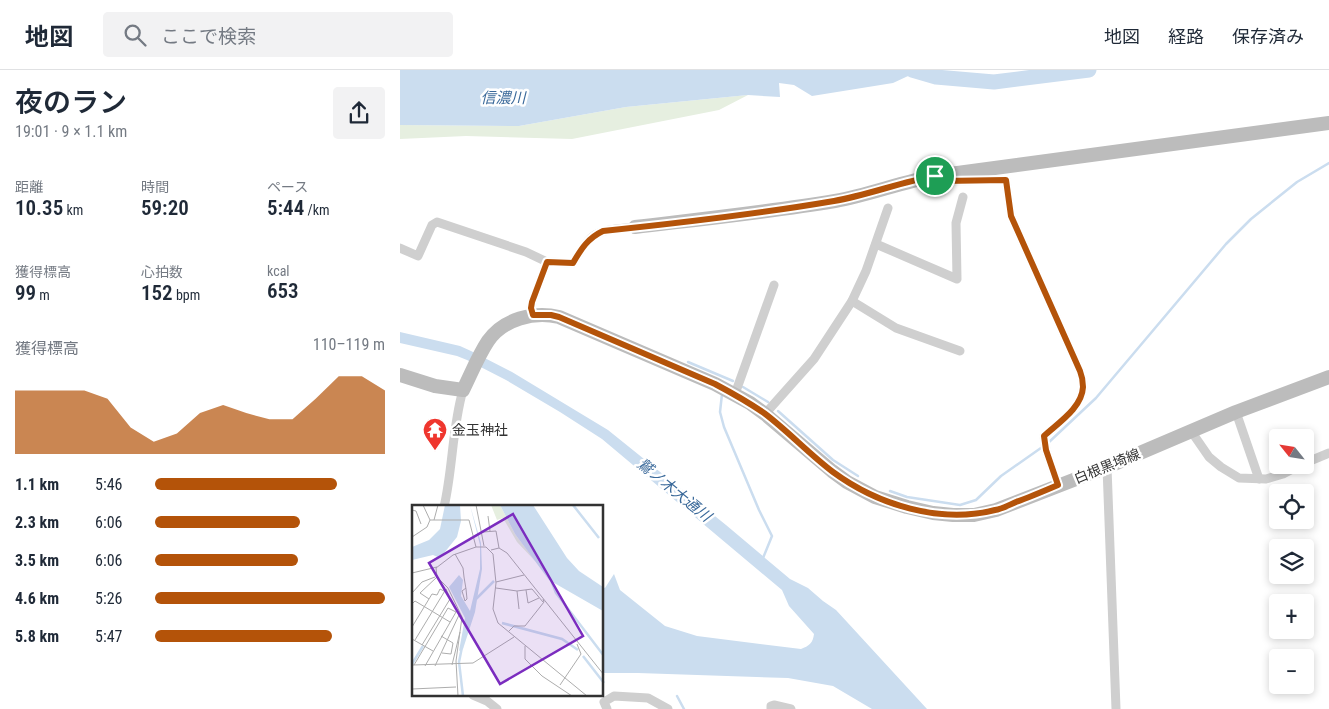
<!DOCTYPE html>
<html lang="ja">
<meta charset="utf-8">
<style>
:root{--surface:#fff;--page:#f2f2f3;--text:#1f2937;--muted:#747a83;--line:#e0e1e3;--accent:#b45309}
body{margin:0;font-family:"Roboto Condensed","Noto Sans JP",sans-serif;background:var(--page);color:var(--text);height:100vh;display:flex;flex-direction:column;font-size:19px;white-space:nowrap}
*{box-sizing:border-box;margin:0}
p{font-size:16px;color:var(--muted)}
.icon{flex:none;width:28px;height:28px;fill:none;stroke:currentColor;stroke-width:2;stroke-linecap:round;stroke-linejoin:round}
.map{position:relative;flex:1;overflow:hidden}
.side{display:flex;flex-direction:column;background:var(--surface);width:400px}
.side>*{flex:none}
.needle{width:32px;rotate:300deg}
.fabs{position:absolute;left:869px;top:359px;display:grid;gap:10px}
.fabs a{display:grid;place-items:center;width:45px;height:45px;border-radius:5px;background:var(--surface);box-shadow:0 2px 8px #0003;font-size:25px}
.pin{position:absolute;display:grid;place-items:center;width:42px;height:42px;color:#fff;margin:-21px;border:2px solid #fff;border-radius:50%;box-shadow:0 1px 5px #0007}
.round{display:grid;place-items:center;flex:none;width:52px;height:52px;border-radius:5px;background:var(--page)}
.headline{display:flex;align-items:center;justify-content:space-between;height:85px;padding:0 15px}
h1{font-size:28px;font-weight:600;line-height:38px}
.stats{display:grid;grid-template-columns:repeat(3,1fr);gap:8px;height:85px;padding:5px 15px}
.stats div{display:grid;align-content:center}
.stats b{font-size:21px;font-weight:600}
.stats small{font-size:14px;font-weight:400}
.stats p{font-size:14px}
.chart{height:140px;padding:10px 15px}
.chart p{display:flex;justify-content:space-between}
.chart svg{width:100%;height:90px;margin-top:5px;fill:var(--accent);opacity:.7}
ul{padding:0 15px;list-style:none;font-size:16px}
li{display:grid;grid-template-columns:80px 60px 1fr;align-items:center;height:38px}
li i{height:12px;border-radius:6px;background:var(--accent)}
header{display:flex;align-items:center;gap:30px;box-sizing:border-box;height:70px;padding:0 25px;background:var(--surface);border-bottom:1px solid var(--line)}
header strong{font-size:24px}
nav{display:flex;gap:28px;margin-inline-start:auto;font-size:18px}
.search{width:350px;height:45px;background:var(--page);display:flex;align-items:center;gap:12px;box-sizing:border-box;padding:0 18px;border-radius:5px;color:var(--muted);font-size:19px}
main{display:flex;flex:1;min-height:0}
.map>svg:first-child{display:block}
.green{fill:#e6efe0}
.water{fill:#cbddef}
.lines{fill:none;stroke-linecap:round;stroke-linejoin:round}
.stream{stroke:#cbddef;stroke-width:2.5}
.river{stroke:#cbddef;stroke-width:15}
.street{stroke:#cfcfcf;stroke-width:9}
.secondary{stroke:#bcbcbc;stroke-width:14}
.route-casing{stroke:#fff;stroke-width:10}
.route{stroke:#b45309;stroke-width:6}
.labels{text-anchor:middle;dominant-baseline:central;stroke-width:5;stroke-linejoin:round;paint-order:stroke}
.poi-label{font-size:14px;fill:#323232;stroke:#fff;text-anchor:start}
.street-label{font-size:14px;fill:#323232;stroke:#fff}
.water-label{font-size:15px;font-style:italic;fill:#3a699a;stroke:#fff}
.inset-river{fill:none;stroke:#cbddef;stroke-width:2.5}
.inset-road{fill:none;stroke:#adadad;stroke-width:1}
.view{fill:#7b2cbf;fill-opacity:0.15;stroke:#7b2cbf;stroke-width:2.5}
.inset-edge{fill:none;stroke:#323232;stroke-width:2.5}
</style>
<header>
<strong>地図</strong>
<div class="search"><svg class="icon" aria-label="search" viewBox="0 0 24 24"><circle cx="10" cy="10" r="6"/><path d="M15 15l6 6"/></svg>ここで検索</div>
<nav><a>地図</a><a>経路</a><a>保存済み</a></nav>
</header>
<main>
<section class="side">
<div class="headline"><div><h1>夜のラン</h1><p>19:01 · 9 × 1.1 km</p></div><a class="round"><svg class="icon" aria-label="share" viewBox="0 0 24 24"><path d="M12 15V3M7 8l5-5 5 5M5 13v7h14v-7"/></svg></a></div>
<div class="stats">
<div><p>距離</p><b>10.35<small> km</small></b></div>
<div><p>時間</p><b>59:20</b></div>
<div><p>ペース</p><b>5:44<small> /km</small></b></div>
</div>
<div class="stats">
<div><p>獲得標高</p><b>99<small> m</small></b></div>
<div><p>心拍数</p><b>152<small> bpm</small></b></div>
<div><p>kcal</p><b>653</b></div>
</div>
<div class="chart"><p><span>獲得標高</span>110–119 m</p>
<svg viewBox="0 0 160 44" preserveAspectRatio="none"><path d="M0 44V13L10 13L20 13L30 13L40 17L50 31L60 38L70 34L80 24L90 20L100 24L110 27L120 27L130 17L140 6L150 6L160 13V44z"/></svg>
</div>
<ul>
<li><b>1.1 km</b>5:46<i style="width:79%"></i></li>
<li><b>2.3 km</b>6:06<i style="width:63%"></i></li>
<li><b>3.5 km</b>6:06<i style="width:62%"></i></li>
<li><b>4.6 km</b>5:26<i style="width:100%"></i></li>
<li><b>5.8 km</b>5:47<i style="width:77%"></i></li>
</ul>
</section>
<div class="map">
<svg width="929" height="639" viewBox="0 0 929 639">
<rect width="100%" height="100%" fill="#fff"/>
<polygon class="green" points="348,25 319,40 172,69 66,66 0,69 0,55 119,56 226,37"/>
<g class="water">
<polygon points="0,0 521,0 493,13 412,26 394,15 379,13 380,27 348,25 226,37 119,56 0,55"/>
<path d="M0 262 60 276 71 281 112 302 208 360 326 455 390 509 408 518 423 531 436 540 527 639H472L433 616 388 608 238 603H203V517L205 518 214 504 220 520 265 556 297 566 401 579C409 576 413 573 414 564L389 536 382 520 202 369 160 342 106 310 67 290 57 286 0 273Z"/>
</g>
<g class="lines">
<g class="stream">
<polyline points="288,292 333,311"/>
<polyline points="343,317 368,332"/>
<polyline points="322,324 320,342 324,357 359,440 372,466 363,488"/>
<polyline points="378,341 433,390 458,406"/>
<polyline points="490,421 507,427 560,435 576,430 601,406 648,373 696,328 826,174 851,149 897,112 929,93"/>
<polyline points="277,626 284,639"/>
</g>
<polyline class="river" points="512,0 536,7 594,12 689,0"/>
<g class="street">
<path d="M545 111 606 110 611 146 680 301C682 306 683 311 683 317 682 338 658 353 644 366L646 380 658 415"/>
<polyline points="476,174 557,209 556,153 563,127"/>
<path d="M0 178 18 186 32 155 37 152 126 182 147 192 173 193C193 159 197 161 235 157"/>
<polyline points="452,231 496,258 560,281"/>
<polyline points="133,245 131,238 132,232 147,192"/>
<polyline points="335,324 374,215"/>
<polyline points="836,342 859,409"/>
<polyline points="365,344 414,289 452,231 466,201 488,138"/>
<polyline points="791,361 809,387 821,397 839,408 866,409 883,404 900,395"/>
<polyline points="905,393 929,383"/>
<polyline points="707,397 716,639"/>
<path d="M44 437C53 398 52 358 63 320"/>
<polyline points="73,625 87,631 97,639"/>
<polyline points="207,639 204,632 214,626 248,628 268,639"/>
<polyline points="371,639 371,636 374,635 391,639"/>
</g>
<g class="secondary">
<path d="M235 157C302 149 369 142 435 131 469 125 501 112 535 106L929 53"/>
<path d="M0 305 35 316 63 320C71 304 78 286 88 271 103 249 134 241 159 247L315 314 350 333 365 344 432 401 447 412 475 427 507 437 533 443 553 445H574L596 440 707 397 836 342 929 307"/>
</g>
</g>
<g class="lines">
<defs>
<path id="route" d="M535 106 543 111 606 110 611 146 680 301C682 306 683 311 683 317 682 338 658 353 644 366L646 380 658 415C644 421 630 427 616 432 609 435 602 439 595 440 540 454 478 435 433 402 409 384 388 361 364 343 348 332 332 323 315 314L159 247 151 245H133L131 238 132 232 147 192 173 193C181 179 188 168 203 161 280 153 358 144 434 131 468 125 501 112 535 106Z"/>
</defs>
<use href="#route" class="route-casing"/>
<use href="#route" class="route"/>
</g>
<defs>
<symbol id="temple-pin" viewBox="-11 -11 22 30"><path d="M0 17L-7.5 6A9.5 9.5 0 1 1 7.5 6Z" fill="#ef362e" stroke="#fff"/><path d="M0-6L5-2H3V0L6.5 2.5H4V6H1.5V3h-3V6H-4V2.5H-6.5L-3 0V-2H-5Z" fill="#fff"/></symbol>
</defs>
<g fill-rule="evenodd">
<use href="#temple-pin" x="21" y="346" width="28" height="38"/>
</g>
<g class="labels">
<g class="poi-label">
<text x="52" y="360">金玉神社</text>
</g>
<g class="street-label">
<text transform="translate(707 396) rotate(-22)">白根黒埼線</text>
</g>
<g class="water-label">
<text x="103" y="28">信濃川</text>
<text transform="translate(274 420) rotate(39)">鷲ノ木大通川</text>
</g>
</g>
<g transform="translate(12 435)">
<rect width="191" height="191" fill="#fff"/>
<path d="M79 0H88L103 29 124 57 105 37 91 13 85 15Z" fill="#e6efe0"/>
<path d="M33 0H48L49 16 45 32 28 53 21 50 0 55V42L17 35 28 24ZM58 0 69 38 70 64 63 107 51 144 47 146 53 113 37 82 47 70 51 75 49 91 58 106 68 64V40ZM88 0H121L155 53 167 66 191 82V106L137 75 103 29Z" fill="#cbddef"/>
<path class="inset-river" d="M161 0 187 33M139 75 144 88 192 151M64 94 82 76M90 118 150 134 166 145M50 142 47 157 51 191M171 151 192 178M0 159 11 141"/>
<path class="inset-road" d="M11 0 18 15H57L64 42H74L81 49 84 78 81 104 86 118 175 191M64 0 72 41M0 5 4 6 9 19M76 11 78 26M22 15 26 0M71 27 84 26 87 43M0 32 15 22 18 15M79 45 87 43 95 48 192 170M43 49 51 63 52 72 54 84 55 94 53 96 50 86 54 83M0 68 25 62M84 77 112 70M84 83 105 86 120 84 131 97M114 85 116 98 127 93M105 86 107 104M0 88 10 77 23 72M17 94 8 88 25 72M0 99 3 96 38 117M0 122 20 89 25 90 28 84 32 86M97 126 102 121H113L132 97 131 94M29 131 41 138 39 149 30 148M0 134 21 146M3 135 34 84 38 94 10 140M113 141V154L130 171 160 191M1 160 61 158 102 132M2 160 36 103 44 107 13 161M40 160 48 127M23 161 47 110M148 180 169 149 165 139M0 184 44 182M46 191 44 156 50 112 36 83 25 72 24 63 41 50 64 42"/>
<path class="view" d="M101 9 171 131 88 179 17 58Z"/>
<rect width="191" height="191" class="inset-edge"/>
</g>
</svg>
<div class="fabs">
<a><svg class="needle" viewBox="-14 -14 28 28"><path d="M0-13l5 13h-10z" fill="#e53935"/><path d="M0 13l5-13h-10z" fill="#747a83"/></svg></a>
<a><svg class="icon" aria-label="locate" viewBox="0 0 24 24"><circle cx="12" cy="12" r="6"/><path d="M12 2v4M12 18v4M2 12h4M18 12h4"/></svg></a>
<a><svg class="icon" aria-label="layers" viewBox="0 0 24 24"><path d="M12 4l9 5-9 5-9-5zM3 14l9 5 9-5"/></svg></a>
<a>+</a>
<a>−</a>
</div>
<div class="pin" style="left:535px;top:106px;background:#1e9e55"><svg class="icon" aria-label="arrive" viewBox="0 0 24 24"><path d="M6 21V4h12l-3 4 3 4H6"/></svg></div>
</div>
</main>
